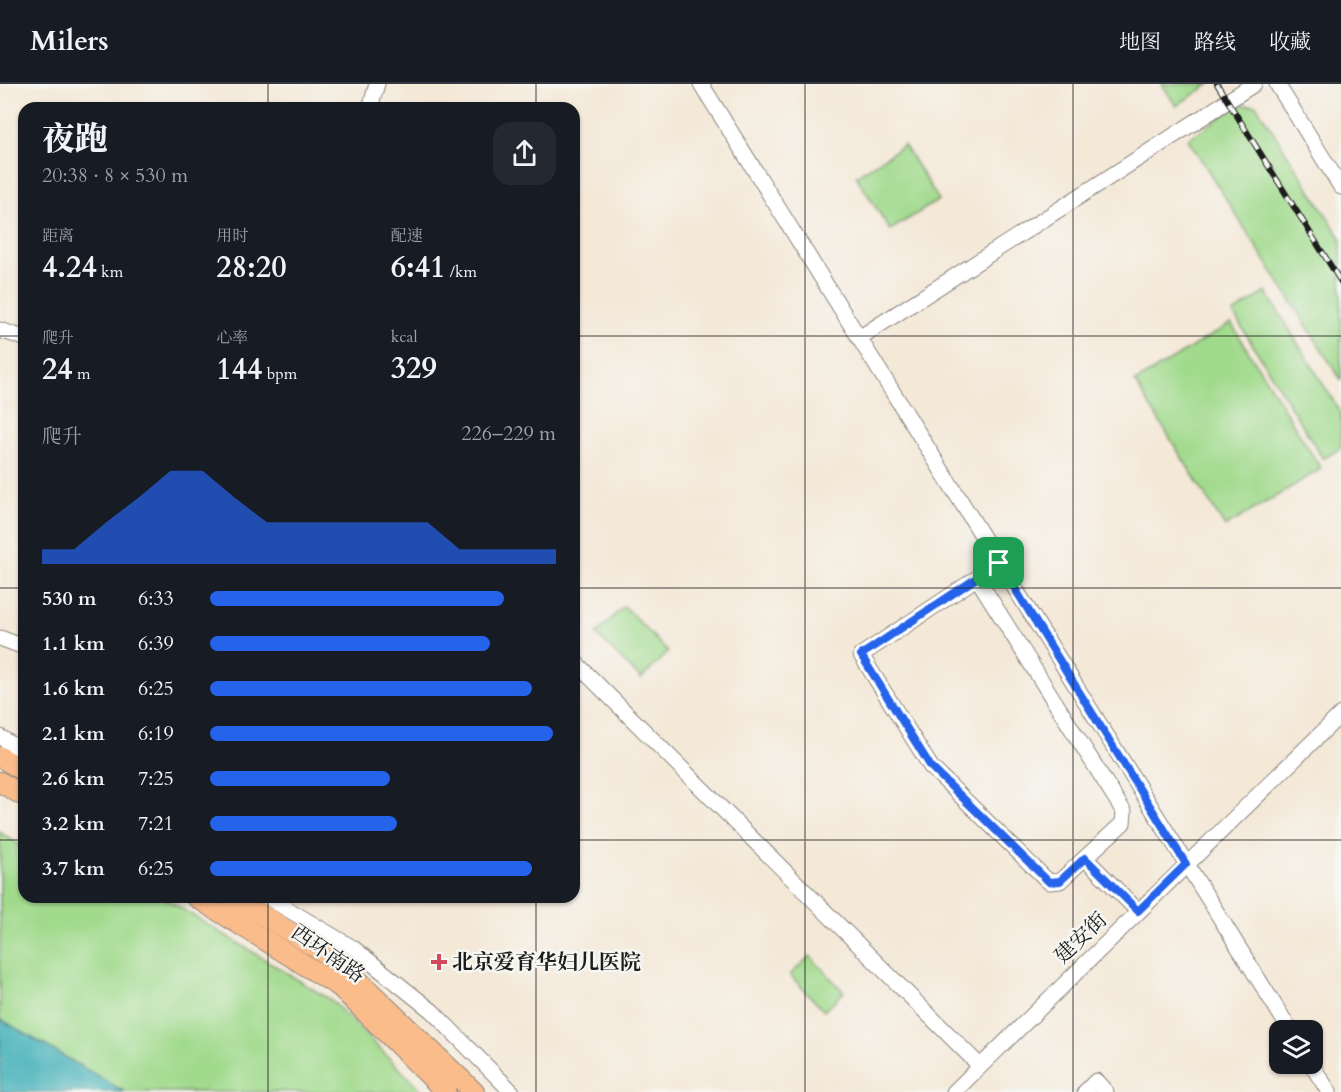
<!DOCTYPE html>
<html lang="zh">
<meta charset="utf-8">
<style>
:root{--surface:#171b24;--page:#242831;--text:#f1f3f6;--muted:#9ea1a6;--line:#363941;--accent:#2563eb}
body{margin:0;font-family:Cardo,"Noto Serif SC",serif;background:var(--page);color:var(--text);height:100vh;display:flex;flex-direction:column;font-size:22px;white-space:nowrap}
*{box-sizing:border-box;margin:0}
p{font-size:20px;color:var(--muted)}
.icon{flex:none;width:33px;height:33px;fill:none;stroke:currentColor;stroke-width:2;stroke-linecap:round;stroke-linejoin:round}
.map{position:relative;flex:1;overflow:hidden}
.details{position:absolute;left:18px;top:18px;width:562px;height:801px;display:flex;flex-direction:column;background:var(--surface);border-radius:18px;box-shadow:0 2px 4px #0004}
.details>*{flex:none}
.buttons{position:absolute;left:1269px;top:936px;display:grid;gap:12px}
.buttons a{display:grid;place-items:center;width:54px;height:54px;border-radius:12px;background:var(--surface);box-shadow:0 2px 4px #0004;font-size:30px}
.pin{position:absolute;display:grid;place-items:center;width:51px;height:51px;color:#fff;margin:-26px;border-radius:12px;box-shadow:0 3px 9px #0006}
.round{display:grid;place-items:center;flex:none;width:63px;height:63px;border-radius:18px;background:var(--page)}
.headline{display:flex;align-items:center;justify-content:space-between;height:102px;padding:0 24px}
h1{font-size:33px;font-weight:800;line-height:45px}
.metrics{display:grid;grid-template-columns:repeat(3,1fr);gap:9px;height:102px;padding:6px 24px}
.metrics div{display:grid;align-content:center}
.metrics b{font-size:30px;font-weight:800}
.metrics small{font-size:16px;font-weight:400}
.metrics p{font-size:16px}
.chart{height:168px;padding:12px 24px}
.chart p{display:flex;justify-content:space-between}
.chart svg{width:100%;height:108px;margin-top:6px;fill:var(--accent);opacity:.7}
ul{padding:0 24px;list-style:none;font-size:20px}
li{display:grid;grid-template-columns:96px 72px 1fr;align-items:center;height:45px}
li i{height:15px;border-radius:8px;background:var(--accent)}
header{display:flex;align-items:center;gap:36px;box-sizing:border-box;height:84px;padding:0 30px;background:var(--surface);border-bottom:2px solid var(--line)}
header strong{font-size:28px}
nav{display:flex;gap:33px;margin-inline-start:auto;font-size:21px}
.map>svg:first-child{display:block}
.green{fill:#a1da8d;stroke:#5e7b54;stroke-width:1.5}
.water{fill:#3eafb7;stroke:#2d666a;stroke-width:1.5}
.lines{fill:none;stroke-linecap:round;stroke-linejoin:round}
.minor-casing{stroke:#88827a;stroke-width:17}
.major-casing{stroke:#88827a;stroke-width:22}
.minor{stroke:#fff;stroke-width:15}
.major{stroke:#fabc8b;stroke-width:20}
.rail-casing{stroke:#1c1c1c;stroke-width:6}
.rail{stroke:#f6f6f2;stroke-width:4;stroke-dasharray:11;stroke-linecap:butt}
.route-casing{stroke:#fff;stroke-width:12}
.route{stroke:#2563eb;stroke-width:8}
.grid{fill:none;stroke:#1c1c1c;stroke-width:1.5;stroke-opacity:0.55}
.poi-dot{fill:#d1495b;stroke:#f6f6f2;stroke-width:2}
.labels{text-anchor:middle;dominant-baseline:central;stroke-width:5;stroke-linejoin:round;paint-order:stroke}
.street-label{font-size:21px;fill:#1c1c1c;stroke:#f6f6f2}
.poi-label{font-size:21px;font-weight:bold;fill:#1c1c1c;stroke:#f6f6f2;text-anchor:start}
</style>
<header>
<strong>Milers</strong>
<nav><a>地图</a><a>路线</a><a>收藏</a></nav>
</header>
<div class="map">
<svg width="1341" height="1008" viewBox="0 0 1341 1008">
<rect width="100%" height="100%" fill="#f6f6f2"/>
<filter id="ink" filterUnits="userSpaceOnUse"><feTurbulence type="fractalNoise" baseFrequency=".0167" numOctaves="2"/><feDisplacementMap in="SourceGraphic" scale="12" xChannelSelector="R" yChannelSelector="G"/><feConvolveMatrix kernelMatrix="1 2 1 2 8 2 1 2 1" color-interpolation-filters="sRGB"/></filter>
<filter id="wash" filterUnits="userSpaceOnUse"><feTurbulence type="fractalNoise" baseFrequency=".008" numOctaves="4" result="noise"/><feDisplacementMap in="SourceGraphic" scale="24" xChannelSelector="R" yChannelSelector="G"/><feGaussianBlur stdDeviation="1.35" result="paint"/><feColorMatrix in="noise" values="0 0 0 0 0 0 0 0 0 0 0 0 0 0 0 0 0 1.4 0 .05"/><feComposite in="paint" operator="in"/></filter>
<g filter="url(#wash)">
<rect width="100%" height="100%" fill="#f4e8d7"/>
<g class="green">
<polygon points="1162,0 1210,0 1176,22"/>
<polygon points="1239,21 1256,21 1341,154 1341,296 1188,55"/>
<polygon points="904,61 939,116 890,146 856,92"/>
<polygon points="1266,208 1341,329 1341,364 1323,375 1233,229"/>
<polygon points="1231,239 1321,385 1225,443 1135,298"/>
<polygon points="624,522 668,568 641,595 596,550"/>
<polygon points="0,748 24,764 24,813 163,813 331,916 423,1008 125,1008 0,935"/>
<polygon points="810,872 844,908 824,927 790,891"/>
</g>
<polygon class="water" points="0,935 125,1008 0,1008"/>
</g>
<g filter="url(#ink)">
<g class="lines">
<defs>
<g id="minor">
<polyline points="701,0 1290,946"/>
<polyline points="1277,0 1341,103"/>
<polyline points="370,24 377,0"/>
<polyline points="0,246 24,254"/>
<polyline points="859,254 1254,0"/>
<polyline points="977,494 1124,728 1123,739 1060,797 1049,798 931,683 861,571 983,490 999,479"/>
<polyline points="0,554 24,563"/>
<polyline points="574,577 980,982"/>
<polyline points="0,653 24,668"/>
<polyline points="1085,774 1138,827"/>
<polyline points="267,813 353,864 432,927 512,1008"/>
<polyline points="1311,980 1329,1008"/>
<polyline points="954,1008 1341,630"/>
<polyline points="1085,1008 1096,997 1106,1008"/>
</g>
<g id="major">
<polyline points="0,673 24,687"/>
<polyline points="0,698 24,712"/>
<polyline points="196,813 340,903 446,1008"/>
<polyline points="233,813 339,878 474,1008"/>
</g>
</defs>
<use href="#minor" class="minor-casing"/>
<use href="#major" class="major-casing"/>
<use href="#minor" class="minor"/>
<use href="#major" class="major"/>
<defs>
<polyline id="rail" points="1217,0 1341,198"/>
</defs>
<use href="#rail" class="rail-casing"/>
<use href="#rail" class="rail"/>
</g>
</g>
<g class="lines" filter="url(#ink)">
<defs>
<polygon id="route" points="999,479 1186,780 1138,827 1085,774 1060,797 1049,798 931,683 861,571"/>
</defs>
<use href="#route" class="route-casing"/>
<use href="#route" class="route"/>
</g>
<path class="grid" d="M268 0V24M536 0V24M805 0V1008M1073 0V1008M0 252H24M574 252H1341M0 504H24M574 504H1341M0 756H24M574 756H1341M268 813V1008M536 813V1008"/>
<path class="poi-dot" d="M436 869h6v6h6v6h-6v6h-6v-6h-6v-6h6z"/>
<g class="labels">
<g class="street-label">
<text transform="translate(1081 854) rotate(-44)">建安街</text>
<text transform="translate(328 870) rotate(35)">西环南路</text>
</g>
<g class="poi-label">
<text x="452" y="878">北京爱育华妇儿医院</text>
</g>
</g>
</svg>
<div class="buttons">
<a><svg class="icon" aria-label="layers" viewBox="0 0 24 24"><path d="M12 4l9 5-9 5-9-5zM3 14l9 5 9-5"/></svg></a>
</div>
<div class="pin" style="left:999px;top:479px;background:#1e9e55"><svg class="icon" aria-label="arrive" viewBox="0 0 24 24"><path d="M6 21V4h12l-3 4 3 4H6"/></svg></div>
<section class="details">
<div class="headline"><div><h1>夜跑</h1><p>20:38 · 8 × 530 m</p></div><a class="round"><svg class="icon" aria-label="share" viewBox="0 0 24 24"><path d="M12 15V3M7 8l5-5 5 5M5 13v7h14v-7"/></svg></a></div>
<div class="metrics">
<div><p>距离</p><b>4.24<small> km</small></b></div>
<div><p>用时</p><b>28:20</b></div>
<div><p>配速</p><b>6:41<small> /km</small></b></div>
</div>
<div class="metrics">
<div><p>爬升</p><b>24<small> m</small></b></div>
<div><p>心率</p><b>144<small> bpm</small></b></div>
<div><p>kcal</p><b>329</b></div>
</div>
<div class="chart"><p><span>爬升</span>226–229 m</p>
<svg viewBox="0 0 160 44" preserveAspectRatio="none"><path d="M0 44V38L10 38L20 27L30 17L40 6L50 6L60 17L70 27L80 27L90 27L100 27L110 27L120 27L130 38L140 38L150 38L160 38V44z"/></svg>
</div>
<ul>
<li><b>530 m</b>6:33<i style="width:85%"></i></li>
<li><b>1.1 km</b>6:39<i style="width:81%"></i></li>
<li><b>1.6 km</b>6:25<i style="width:93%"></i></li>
<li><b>2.1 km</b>6:19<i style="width:99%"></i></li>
<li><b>2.6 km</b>7:25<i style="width:52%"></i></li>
<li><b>3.2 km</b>7:21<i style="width:54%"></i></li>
<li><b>3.7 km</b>6:25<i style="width:93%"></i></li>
</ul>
</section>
</div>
